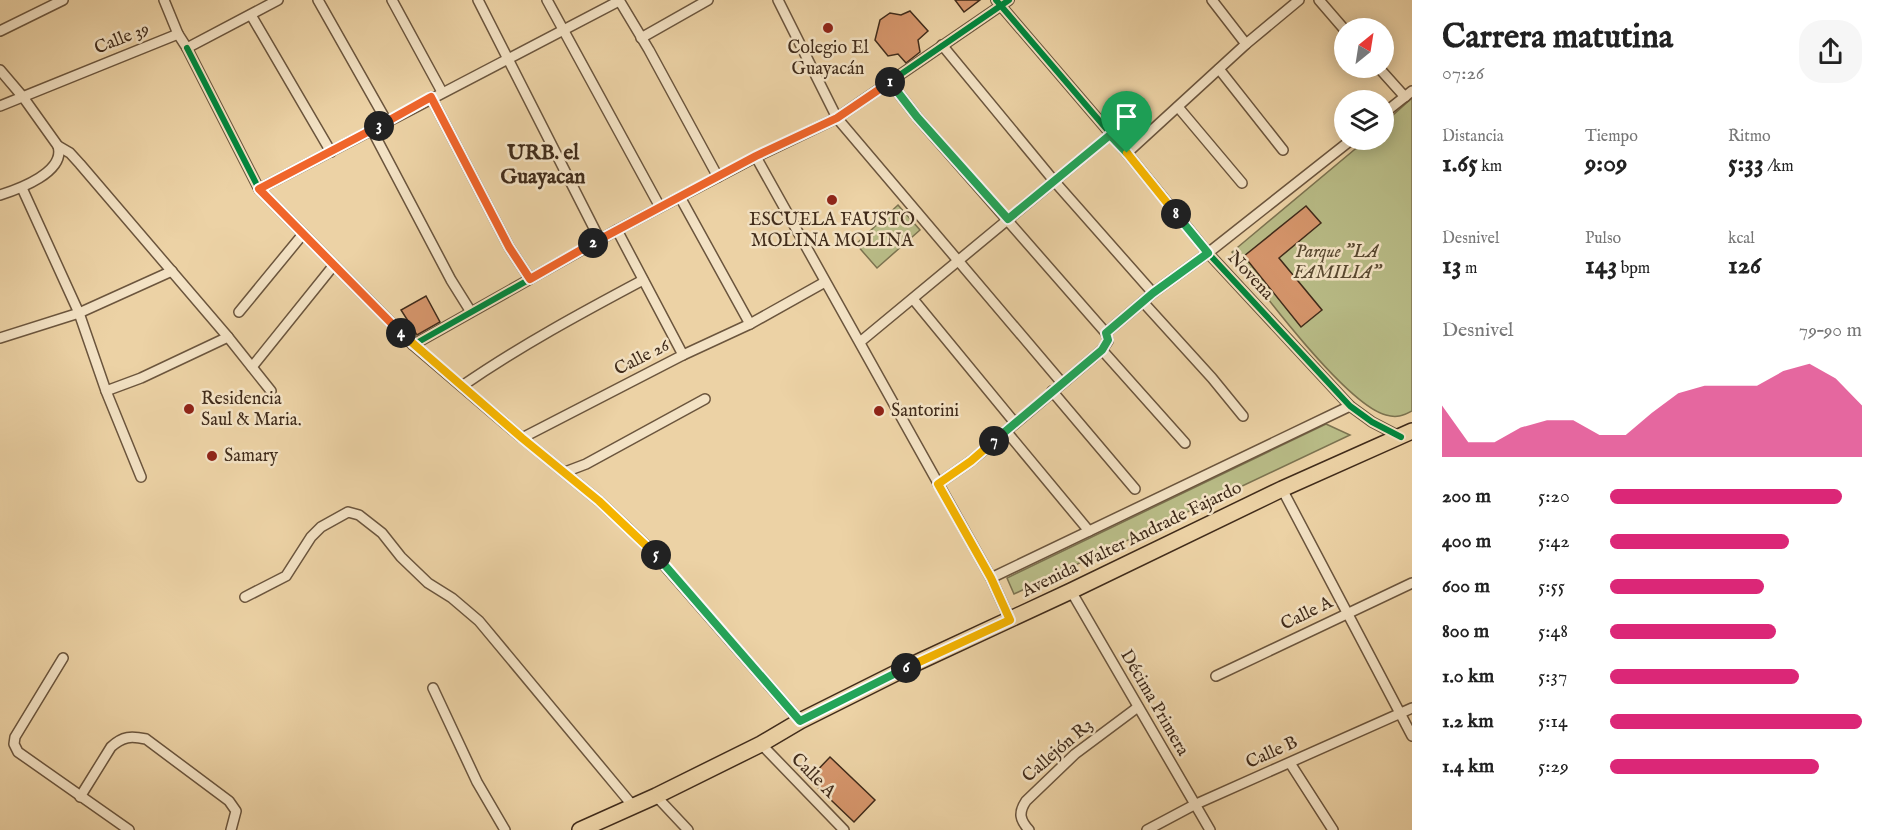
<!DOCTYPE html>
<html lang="es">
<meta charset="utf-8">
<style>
:root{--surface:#fff;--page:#f6f6f6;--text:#222;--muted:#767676;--accent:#db2777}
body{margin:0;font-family:"IM FELL English",serif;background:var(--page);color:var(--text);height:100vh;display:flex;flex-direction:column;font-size:22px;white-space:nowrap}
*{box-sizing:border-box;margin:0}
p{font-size:20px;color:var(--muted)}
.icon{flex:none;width:33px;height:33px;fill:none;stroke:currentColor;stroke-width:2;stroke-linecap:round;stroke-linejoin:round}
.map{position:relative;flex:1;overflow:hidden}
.sheet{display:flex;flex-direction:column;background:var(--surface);width:480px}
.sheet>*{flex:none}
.needle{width:39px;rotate:30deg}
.fabs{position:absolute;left:1334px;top:18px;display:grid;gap:12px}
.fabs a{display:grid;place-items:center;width:60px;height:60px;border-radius:50%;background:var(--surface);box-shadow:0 3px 15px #0003;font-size:30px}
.pin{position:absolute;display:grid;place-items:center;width:51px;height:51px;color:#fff;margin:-62px -26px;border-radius:50% 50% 50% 0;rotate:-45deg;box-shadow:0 0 6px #0007}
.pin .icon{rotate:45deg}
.km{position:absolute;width:30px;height:30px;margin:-15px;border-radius:50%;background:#222;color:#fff;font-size:16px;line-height:30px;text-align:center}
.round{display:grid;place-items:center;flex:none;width:63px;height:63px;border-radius:24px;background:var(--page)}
.summary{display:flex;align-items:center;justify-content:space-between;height:102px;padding:0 30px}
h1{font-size:33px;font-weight:800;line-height:45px}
.metrics{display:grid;grid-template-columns:repeat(3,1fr);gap:9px;height:102px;padding:6px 30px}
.metrics div{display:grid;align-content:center}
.metrics b{font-size:26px;font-weight:800}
.metrics small{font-size:16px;font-weight:400}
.metrics p{font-size:16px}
.chart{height:168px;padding:12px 30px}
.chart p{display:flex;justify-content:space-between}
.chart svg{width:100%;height:108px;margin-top:6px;fill:var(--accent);opacity:.7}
ul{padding:0 30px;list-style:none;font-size:20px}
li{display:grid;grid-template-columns:96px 72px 1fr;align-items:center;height:45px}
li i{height:15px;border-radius:8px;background:var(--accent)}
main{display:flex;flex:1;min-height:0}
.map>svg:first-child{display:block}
.green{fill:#b8bb86;stroke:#7c7350;stroke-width:1.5}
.building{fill:#d5956b;stroke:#402b1a;stroke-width:1.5}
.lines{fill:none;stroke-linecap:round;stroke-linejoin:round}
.minor-casing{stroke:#6b553d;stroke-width:12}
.primary-casing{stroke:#402b1a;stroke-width:18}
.minor{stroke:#f3e2c4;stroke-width:9}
.primary{stroke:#ecd2a5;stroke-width:15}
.cycleway-casing{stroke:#f3e2c4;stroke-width:10}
.cycleway{stroke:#00873e;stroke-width:6}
.split-1-casing{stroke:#fff;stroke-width:12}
.split-2-casing{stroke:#fff;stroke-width:12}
.split-3-casing{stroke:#fff;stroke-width:12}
.split-4-casing{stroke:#fff;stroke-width:12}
.split-5-casing{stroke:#fff;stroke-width:12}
.split-6-casing{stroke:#fff;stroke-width:12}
.split-7-casing{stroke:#fff;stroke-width:12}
.split-8-casing{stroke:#fff;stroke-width:12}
.split-9-casing{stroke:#fff;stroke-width:12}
.split-1{stroke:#22a559;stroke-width:8}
.split-2{stroke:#f0652b;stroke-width:8}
.split-3{stroke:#f0652b;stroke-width:8}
.split-4{stroke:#f0652b;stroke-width:8}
.split-5{stroke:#f5b400;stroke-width:8}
.split-6{stroke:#22a559;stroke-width:8}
.split-7{stroke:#f5b400;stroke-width:8}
.split-8{stroke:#22a559;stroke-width:8}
.split-9{stroke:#f5b400;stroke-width:8}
.poi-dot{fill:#8f2418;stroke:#f3e2c4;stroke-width:2}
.labels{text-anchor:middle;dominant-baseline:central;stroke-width:5;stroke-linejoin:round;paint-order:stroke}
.street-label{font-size:18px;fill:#402b1a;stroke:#f3e2c4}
.poi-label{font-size:18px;fill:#402b1a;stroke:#f3e2c4;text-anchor:start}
.park-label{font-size:18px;font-style:italic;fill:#584830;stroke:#f3e2c4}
.quarter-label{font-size:21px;font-weight:bold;fill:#402b1a;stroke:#f3e2c4}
</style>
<main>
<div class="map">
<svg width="1412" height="830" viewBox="0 0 1412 830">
<rect width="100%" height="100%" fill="#ecd2a5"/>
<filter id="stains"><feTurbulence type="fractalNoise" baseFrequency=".00333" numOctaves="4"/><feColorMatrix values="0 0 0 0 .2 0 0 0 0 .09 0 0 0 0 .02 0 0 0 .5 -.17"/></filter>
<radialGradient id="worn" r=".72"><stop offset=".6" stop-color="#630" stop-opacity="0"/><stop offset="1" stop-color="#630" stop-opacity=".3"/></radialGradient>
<g class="green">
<path d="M1412 98V411C1403 416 1396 418 1386 415 1346 405 1259 288 1232 252L1366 140H1383V124Z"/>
<polygon points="898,205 920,230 877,268 856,244"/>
<polygon points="1326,424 1350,435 1014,594 1007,578"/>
</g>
<g class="building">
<polygon points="955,0 980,0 964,12"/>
<polygon points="910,11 928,31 918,40 920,52 906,63 898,54 888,56 875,40 880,20 890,13 901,15"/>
<polygon points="1306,206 1321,223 1279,258 1322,310 1301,327 1244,256"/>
<polygon points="426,296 440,322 417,335 401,310"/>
<polygon points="830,757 875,800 854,822 809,779"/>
</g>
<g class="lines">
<defs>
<g id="minor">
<polyline points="164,0 178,34"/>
<polyline points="318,0 387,122"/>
<polyline points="392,0 442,92"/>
<polyline points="478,0 600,240"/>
<polyline points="547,0 660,207"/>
<polyline points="619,0 649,50 718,177"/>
<polyline points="778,0 837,118 1062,383"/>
<polyline points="996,0 1127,153 1208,253 1350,406 1372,422 1401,437"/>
<polyline points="1212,0 1246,44"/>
<polyline points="1319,0 1344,29"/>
<polyline points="251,15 331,152"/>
<polyline points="0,31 63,0"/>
<polyline points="641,38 708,0"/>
<polyline points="942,45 1055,182 1153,293"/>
<polyline points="187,48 259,189 413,345 522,438 599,501 650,549 800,721"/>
<polyline points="1379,68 1405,97"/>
<polyline points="1219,69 1283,150"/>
<polyline points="0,70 23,97 58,146 70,153 80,164 228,337 271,391"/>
<polyline points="890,82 917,117 1106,333"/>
<polyline points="431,97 509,247 530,279"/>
<polyline points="0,106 178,34 187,48 278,0"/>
<polyline points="1178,107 1242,183"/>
<polyline points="1383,114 1412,91"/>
<polyline points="372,130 451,280 471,312"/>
<polyline points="1127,153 1246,44 1299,0"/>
<polyline points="756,157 991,578 1010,620"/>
<polyline points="22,188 79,313 106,391 141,477"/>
<polyline points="259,189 619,1"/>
<path d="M0 195C19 189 66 172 58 146"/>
<polyline points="680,197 750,324"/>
<polyline points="913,299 1015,423"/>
<polyline points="1143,302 1212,378 1243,416"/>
<polyline points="239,312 303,234"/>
<polyline points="0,338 79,313 172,271"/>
<polyline points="860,342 1110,135"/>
<polyline points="413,345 617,230 756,157 837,118 1009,0"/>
<polyline points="1102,350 1185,443"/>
<polyline points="683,355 750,324 825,282"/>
<polyline points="252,367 334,265"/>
<path d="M462 386C520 346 581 313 643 280"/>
<polyline points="106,391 141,378 228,337"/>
<polyline points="1052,391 1135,489"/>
<polyline points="1006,431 1089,531"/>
<polyline points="522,438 683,355 617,230"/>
<polyline points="565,472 586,464 705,399"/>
<polyline points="938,484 971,461 1102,350 1108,341 1106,333 1153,293 1208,253 1351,140"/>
<polyline points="1282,489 1412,736"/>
<polyline points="991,578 1350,406"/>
<polyline points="1071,591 1210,830"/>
<polyline points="245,597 286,576 311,537 321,527 348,512 359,515 382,533 401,557 428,583 452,598 479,621 633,806"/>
<polyline points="63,658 15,737 14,744 18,752 129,830"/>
<polyline points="1216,676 1412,583"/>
<polyline points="433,688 477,782 505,830"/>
<polyline points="761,744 844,830"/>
<polyline points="1290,763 1333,830"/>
<polyline points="656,796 688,830"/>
<path d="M80 797 111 747C123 736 131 736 146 739L229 801 236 811 231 830"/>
<path d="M1029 830C1020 820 1018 813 1026 801L1075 754 1138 707"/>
<polyline points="1147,830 1194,805 1412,708"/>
</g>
<polyline id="primary" points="580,830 656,796 761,744 800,721 914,664 1071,591 1282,489 1412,431"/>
</defs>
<use href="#minor" class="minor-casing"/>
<use href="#primary" class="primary-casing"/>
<use href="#minor" class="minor"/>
<use href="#primary" class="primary"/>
<defs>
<g id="cycleway">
<polyline points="996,0 1127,153 1208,253 1350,406 1372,422 1401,437"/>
<polyline points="187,48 259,189 413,345 522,438 599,501 650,549 800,721"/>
<polyline points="413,345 617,230 756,157 837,118 1009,0"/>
</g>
</defs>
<use href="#cycleway" class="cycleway-casing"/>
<use href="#cycleway" class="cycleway"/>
</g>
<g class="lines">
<defs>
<polyline id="split-1" points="890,82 917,117 1008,219 1110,135 1127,153"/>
<polyline id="split-2" points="593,243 756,156 837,118 890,82"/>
<polyline id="split-3" points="379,126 431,97 509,247 530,279 593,243"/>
<polyline id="split-4" points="379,126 259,189 401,333"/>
<polyline id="split-5" points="401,333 522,438 599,501 656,555"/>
<polyline id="split-6" points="656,555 800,721 906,668"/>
<polyline id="split-7" points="906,668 1010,620 991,578 938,484 971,461 994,441"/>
<polyline id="split-8" points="994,441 1102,350 1108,340 1106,333 1153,293 1208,253 1176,214"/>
<polyline id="split-9" points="1127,153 1176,214"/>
</defs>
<use href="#split-1" class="split-1-casing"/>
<use href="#split-2" class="split-2-casing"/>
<use href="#split-3" class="split-3-casing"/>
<use href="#split-4" class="split-4-casing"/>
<use href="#split-5" class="split-5-casing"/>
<use href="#split-6" class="split-6-casing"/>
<use href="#split-7" class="split-7-casing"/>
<use href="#split-8" class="split-8-casing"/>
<use href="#split-9" class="split-9-casing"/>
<use href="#split-1" class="split-1"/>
<use href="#split-2" class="split-2"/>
<use href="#split-3" class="split-3"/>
<use href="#split-4" class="split-4"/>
<use href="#split-5" class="split-5"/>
<use href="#split-6" class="split-6"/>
<use href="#split-7" class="split-7"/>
<use href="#split-8" class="split-8"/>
<use href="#split-9" class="split-9"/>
</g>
<g class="poi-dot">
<circle cx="828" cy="28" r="6"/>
<circle cx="832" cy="200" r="6"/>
<circle cx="189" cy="409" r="6"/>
<circle cx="879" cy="411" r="6"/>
<circle cx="212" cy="456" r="6"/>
</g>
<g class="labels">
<g class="street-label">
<text transform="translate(122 39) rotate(-22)">Calle 39</text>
<text transform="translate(1250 276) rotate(47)">Novena</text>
<text transform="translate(642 358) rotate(-27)">Calle 26</text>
<text transform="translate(1132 540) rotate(-26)">Avenida Walter Andrade Fajardo</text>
<text transform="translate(1307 614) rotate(-26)">Calle A</text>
<text transform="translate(1154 703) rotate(60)">Décima Primera</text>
<text transform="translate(1058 751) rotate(-41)">Callejón R3</text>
<text transform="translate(1272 753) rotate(-24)">Calle B</text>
<text transform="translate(813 776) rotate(45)">Calle A</text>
</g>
<g class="poi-label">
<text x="828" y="48" text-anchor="middle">Colegio El<tspan x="828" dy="21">Guayacán</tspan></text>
<text x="832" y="220" text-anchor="middle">ESCUELA FAUSTO<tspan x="832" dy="21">MOLINA MOLINA</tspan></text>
<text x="201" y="399">Residencia<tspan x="201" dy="21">Saul &amp; Maria.</tspan></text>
<text x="891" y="411">Santorini</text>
<text x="224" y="456">Samary</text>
</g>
<g class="park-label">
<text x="1337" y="252">Parque "LA<tspan x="1337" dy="21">FAMILIA"</tspan></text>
</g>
<g class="quarter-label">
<text x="543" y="153">URB. el<tspan x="543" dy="24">Guayacan</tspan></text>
</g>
</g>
<rect width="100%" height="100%" filter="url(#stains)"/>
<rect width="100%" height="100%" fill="url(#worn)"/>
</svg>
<div class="fabs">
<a><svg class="needle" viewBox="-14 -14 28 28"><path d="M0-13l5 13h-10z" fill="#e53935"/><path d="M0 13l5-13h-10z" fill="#767676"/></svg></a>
<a><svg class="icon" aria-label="layers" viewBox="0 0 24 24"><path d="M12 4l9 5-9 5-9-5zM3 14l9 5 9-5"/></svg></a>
</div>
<div class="pin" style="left:1127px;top:153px;background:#1e9e55"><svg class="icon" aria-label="arrive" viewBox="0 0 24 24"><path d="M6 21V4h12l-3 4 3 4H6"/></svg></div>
<b class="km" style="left:890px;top:82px">1</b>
<b class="km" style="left:593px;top:243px">2</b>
<b class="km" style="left:379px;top:126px">3</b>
<b class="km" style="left:401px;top:333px">4</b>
<b class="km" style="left:656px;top:555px">5</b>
<b class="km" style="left:906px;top:668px">6</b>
<b class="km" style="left:994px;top:441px">7</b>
<b class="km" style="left:1176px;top:214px">8</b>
</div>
<section class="sheet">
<div class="summary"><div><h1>Carrera matutina</h1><p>07:26</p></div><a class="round"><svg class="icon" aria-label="share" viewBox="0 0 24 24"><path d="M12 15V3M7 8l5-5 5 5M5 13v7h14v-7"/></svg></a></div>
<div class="metrics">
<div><p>Distancia</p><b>1.65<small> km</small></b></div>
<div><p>Tiempo</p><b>9:09</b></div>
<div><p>Ritmo</p><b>5:33<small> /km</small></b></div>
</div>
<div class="metrics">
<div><p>Desnivel</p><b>13<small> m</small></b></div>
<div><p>Pulso</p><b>143<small> bpm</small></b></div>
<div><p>kcal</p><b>126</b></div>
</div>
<div class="chart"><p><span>Desnivel</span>79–90 m</p>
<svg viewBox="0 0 160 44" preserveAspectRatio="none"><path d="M0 44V23L10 38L20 38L30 32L40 29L50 29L60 35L70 35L80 26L90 18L100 15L110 15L120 15L130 9L140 6L150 12L160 23V44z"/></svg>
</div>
<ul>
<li><b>200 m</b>5:20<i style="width:92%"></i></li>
<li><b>400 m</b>5:42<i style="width:71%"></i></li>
<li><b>600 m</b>5:55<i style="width:61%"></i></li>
<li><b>800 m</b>5:48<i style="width:66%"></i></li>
<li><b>1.0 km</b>5:37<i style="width:75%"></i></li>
<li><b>1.2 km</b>5:14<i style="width:100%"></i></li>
<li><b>1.4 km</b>5:29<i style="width:83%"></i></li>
</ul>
</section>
</main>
